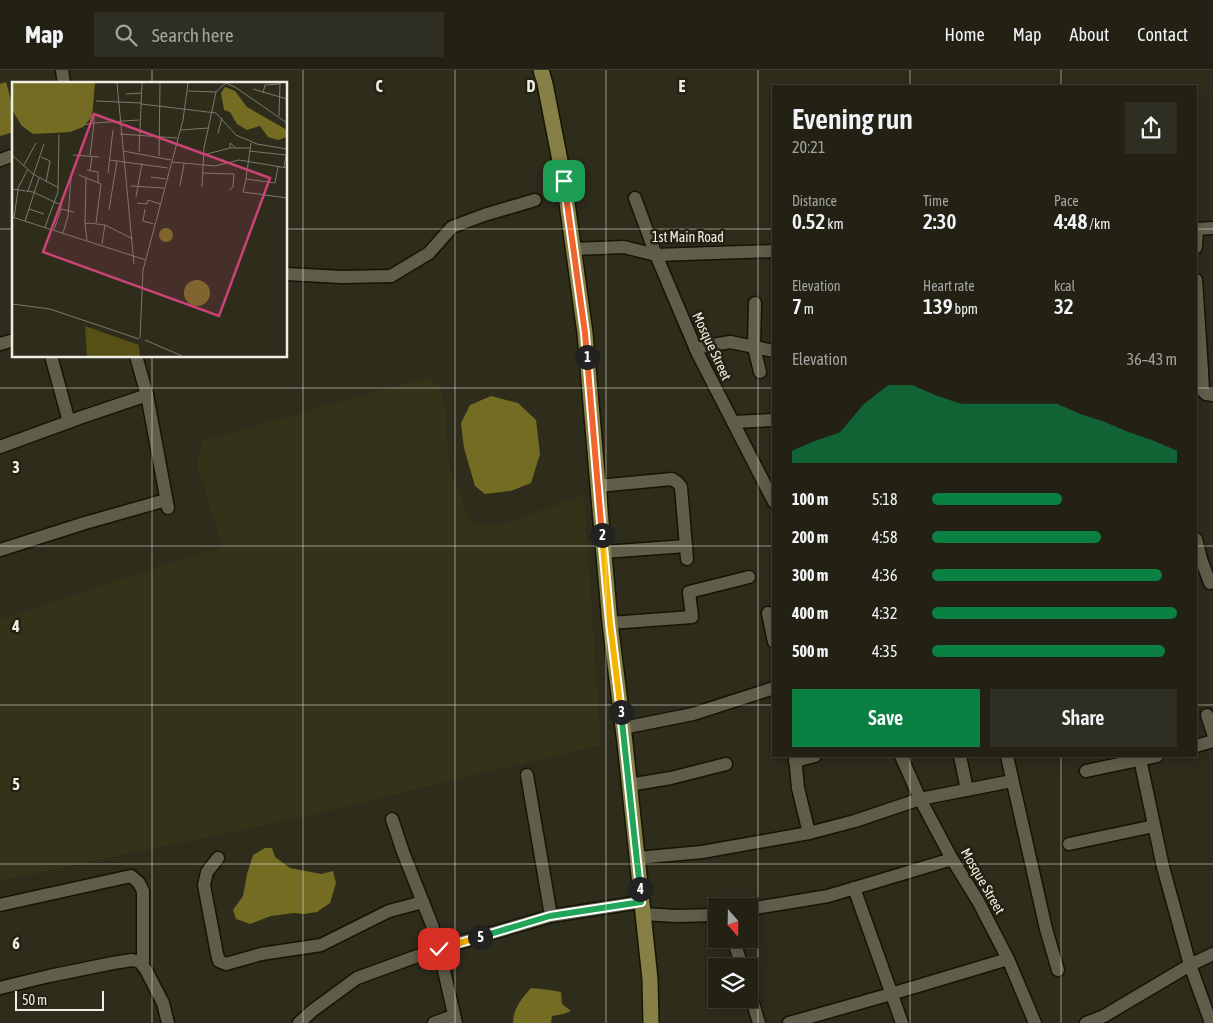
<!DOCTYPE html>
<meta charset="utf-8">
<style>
:root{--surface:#222114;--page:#2e2e22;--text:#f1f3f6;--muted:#a2a3a0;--line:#3f3e34;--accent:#0b8043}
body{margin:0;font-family:"Asap Condensed",sans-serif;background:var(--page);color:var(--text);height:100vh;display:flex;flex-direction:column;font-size:19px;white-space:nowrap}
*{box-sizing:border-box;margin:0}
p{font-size:16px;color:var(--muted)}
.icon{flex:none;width:28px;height:28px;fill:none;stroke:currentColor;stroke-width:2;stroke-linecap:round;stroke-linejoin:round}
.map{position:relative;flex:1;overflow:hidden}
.side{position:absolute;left:772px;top:15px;width:425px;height:672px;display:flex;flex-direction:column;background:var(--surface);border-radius:0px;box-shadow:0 2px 12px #0003,0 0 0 1px var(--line)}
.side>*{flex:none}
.needle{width:32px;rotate:160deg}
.fabs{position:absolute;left:708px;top:828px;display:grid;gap:10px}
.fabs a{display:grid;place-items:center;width:50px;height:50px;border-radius:0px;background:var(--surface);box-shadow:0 2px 12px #0003,0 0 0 1px var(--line);font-size:25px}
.scale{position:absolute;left:15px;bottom:12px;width:89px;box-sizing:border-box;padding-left:5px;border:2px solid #efeee3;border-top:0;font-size:14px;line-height:18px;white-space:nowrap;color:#efeee3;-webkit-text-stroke:4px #242211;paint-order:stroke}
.pin{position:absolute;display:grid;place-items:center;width:42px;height:42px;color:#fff;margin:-21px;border-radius:10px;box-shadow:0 2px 8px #0006}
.km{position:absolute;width:25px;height:25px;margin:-12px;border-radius:50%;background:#222;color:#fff;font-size:14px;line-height:25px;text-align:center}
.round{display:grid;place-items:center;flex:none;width:52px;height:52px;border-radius:0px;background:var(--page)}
.overview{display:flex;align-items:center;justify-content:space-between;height:85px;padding:0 20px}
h1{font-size:28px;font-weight:600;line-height:38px}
.stats{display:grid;grid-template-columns:repeat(3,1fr);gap:8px;height:85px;padding:5px 20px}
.stats div{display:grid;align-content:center}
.stats b{font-size:21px;font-weight:600}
.stats small{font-size:14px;font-weight:400}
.stats p{font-size:14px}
.chart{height:140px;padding:10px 20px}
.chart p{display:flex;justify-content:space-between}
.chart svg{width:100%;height:90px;margin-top:5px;fill:var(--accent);opacity:.7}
.primary-button{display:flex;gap:10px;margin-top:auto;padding:10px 20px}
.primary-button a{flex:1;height:58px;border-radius:0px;background:var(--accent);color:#fff;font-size:20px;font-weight:600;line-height:58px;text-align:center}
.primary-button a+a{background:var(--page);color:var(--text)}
ul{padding:0 20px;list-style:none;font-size:16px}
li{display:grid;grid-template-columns:80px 60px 1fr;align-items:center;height:38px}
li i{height:12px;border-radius:6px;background:var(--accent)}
header{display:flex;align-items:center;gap:30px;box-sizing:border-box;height:70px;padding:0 25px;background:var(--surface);border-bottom:1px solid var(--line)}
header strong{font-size:24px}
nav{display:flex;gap:28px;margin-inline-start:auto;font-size:18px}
.search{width:350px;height:45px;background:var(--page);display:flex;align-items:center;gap:12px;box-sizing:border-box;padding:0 18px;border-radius:0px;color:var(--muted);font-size:19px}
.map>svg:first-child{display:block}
.built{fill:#35321a}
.water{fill:#746c22}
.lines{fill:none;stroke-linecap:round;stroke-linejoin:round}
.minor-casing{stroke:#161405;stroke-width:15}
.major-casing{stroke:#161405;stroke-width:18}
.minor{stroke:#605e4b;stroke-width:12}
.major{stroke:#868046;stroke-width:15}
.split-1-casing{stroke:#fff;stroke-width:10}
.split-2-casing{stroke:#fff;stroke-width:10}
.split-3-casing{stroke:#fff;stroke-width:10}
.split-4-casing{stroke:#fff;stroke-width:10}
.split-5-casing{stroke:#fff;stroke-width:10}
.split-6-casing{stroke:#fff;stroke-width:10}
.split-1{stroke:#f0652b;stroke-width:6}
.split-2{stroke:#f0652b;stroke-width:6}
.split-3{stroke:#f5b400;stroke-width:6}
.split-4{stroke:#22a559;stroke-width:6}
.split-5{stroke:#22a559;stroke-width:6}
.split-6{stroke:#f5b400;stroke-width:6}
.grid{fill:none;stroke:#efeee3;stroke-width:1;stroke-opacity:0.55}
.labels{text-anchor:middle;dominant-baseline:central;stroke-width:5;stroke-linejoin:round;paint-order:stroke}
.street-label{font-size:14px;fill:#efeee3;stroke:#242211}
.inset-road{fill:none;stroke:#7b7a6b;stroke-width:1}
.view{fill:#cb4376;fill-opacity:0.15;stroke:#cb4376;stroke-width:2.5}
.inset-edge{fill:none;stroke:#efeee3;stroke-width:2.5}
.grid-label{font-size:16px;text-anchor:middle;font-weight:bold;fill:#efeee3;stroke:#242211;stroke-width:5;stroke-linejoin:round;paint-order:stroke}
</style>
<header>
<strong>Map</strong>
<div class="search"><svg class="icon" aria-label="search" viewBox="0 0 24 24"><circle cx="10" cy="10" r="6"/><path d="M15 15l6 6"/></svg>Search here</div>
<nav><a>Home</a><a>Map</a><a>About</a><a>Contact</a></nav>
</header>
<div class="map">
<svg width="1213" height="953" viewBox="0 0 1213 953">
<rect width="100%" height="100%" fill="#2e2c1b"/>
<polygon class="built" points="426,307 439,315 446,339 448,391 470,452 494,457 584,425 601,675 272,754 93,791 0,811 0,550 129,506 222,477 197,395 203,371"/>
<g class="water">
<polygon points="6,12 14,41 14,62 0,66 0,14"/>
<polygon points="491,326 518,333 536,350 540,384 531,413 511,421 485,424 475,416 464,378 461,353 470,335"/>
<polygon points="265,778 272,778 275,787 290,798 321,804 333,801 336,813 330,833 317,842 304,844 294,843 271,846 250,854 236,849 233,840 243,826 247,804 253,785"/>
<path d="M531 918 550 920 561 922 562 934 571 941 563 944 552 946 551 953H513C513 939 522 928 531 918Z"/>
</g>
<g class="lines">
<defs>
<g id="minor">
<polyline points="62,0 64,14"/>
<polyline points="0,90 14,85"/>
<polyline points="635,128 656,185 698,284 774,432"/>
<polyline points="1196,159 1213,158"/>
<polyline points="1196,177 1197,159"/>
<polyline points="573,179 624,177 656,185 774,181"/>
<polyline points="286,204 342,207 391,206 429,183 452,157 484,145 535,130"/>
<polyline points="1196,210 1202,301 1196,302"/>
<polyline points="755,233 754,277 760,302"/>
<polyline points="0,274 14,270"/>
<polyline points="695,278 730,272 774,281"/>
<polyline points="51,286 69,352"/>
<polyline points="136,286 147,325 168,438"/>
<polyline points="1202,301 1203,321 1206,324 1213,325"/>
<polyline points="733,352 774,350"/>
<polyline points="0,377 82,347 147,325"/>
<polyline points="598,416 672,409 678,413 681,417 687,489"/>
<polyline points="1196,469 1201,489 1210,513"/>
<polyline points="0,480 85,453 166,430"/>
<polyline points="604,482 686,476"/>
<polyline points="768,543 774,572"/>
<polyline points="610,553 692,547 689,522 749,507"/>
<polyline points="1207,645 1213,663"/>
<polyline points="623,658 693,644 774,618"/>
<polyline points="1196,676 1213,671"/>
<polyline points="795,686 798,718 809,763"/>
<polyline points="901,686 920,729 952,789 978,831 1008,889 1035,953"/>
<polyline points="960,686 967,720"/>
<polyline points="1007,686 1046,859 1058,900"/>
<polyline points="795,691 815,686"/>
<polyline points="1086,701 1157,686"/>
<polyline points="527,705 551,846"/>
<polyline points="629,715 671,708 726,694"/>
<polyline points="392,749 403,782 432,855 439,879 456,953"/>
<polyline points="1069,774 1154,756"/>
<polyline points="218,788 207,802 204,815 217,884 219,891 226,894 261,884 321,875 389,841 423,832"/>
<polyline points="637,788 702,782 809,763 855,751 920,729 1012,711"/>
<polyline points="854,818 902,953"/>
<polyline points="0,835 131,806 139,813 143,821 143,896"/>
<polyline points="749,839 828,826 952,789"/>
<polyline points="643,844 676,846 716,845"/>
<polyline points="733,869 742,896"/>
<polyline points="0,918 49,906 113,893 132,890 140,892 146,900 163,933 168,953"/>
<polyline points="749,920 759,953"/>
<polyline points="299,953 312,941 357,908 434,880 551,846 641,832"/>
<polyline points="434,953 453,946"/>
<polyline points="789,953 891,924 1008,889"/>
<polyline points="1086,953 1104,946 1190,895 1163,797 1140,689"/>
<polyline points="1211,953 1190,895 1213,884"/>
</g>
<polyline id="major" points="541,0 545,14 564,111 585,263 598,416 610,553 625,673 650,909 651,953"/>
</defs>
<use href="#minor" class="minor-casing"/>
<use href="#major" class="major-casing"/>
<use href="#minor" class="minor"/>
<use href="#major" class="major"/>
</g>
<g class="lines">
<defs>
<polyline id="split-1" points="564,111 585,263 587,287"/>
<polyline id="split-2" points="587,287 602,465"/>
<polyline id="split-3" points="602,465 610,553 621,642"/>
<polyline id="split-4" points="621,642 640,819"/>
<polyline id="split-5" points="480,867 550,846 641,832 640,819"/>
<polyline id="split-6" points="439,879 480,867"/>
</defs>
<use href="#split-1" class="split-1-casing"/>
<use href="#split-2" class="split-2-casing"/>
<use href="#split-3" class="split-3-casing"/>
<use href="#split-4" class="split-4-casing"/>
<use href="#split-5" class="split-5-casing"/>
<use href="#split-6" class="split-6-casing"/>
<use href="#split-1" class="split-1"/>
<use href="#split-2" class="split-2"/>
<use href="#split-3" class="split-3"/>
<use href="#split-4" class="split-4"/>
<use href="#split-5" class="split-5"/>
<use href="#split-6" class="split-6"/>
</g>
<path class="grid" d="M152 0V14M303 0V953M455 0V953M606 0V953M758 0V953M910 0V16M1061 0V16M0 159H14M286 159H774M1196 159H1213M152 286V953M0 318H774M1196 318H1213M0 476H774M1196 476H1213M0 635H774M1196 635H1213M910 686V953M1061 686V953M0 794H1213"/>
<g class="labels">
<g class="street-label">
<text x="688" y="167">1st Main Road</text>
<text transform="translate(712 276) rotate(65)">Mosque Street</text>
<text transform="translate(983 811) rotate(60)">Mosque Street</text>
</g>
</g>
<g transform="translate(12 12)">
<rect width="275" height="275" fill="#2e2c1b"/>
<path d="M73 244 127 263 128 274H75Z" fill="#575014"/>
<path d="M0 1H83L80 35 71 45 58 50 21 52 10 44 0 28ZM213 5 223 9 235 25 275 48V55L266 58 256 55 248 44 235 48 225 42 218 30 212 28 209 11ZM147 153a7 7 0 1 1 14 0a7 7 0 1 1-14 0ZM172 211a13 13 0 1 1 26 0a13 13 0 1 1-26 0Z" fill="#746c22"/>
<path class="inset-road" d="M105 1 122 182M241 7 275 17M176 9 204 10M251 11 253 3 268 2M114 12 129 11M84 19 129 21M129 22 204 31 224 53 245 62 275 67M267 34 268 1M71 43 82 41V31M169 48 197 46M206 51 210 36M108 52 165 56M239 61 234 97 263 101 266 85M218 66H238M111 69 159 78M237 69 274 73M127 70 130 1M0 73 21 92 47 106M61 73 87 75M191 73 218 66V61L223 65M78 74 82 41 127 38M147 74 148 1M29 75 38 79 34 100M98 78 156 86M160 80 203 84 227 78 275 86M12 83 24 61M272 86 275 68M75 88 86 90V101M78 89 80 74M96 91 101 48M190 91 222 92 221 105 217 108M67 93 89 102 84 141M139 95 154 97M234 97 231 110 275 116M119 104 152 106M168 104 172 82M190 105 192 66 204 10 209 5 214 1 223 5 275 41M0 107 21 110 49 123V127M5 108 16 87M16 109 32 62M124 115 130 81M125 121 135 122 136 118 148 122M17 127 32 132M133 127 131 139 142 142M97 128 105 79M0 135 134 178M2 136 6 108M13 139 27 96M73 142 74 96M33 145 46 110 47 53M42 148 49 127 62 130M51 151 56 134 59 96M75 158 73 142 77 141 93 143 121 157M90 162 93 143M0 222 38 227 127 257M128 256 131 188 171 38 176 1M133 258 170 274"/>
<path class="view" d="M82 32 258 96 207 234 31 170Z"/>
<rect width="275" height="275" class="inset-edge"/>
</g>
<g class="grid-label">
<text x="379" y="22">C</text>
<text x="531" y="22">D</text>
<text x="682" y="22">E</text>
<text x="16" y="403">3</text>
<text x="16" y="562">4</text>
<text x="16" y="720">5</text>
<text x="16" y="879">6</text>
</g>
</svg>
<div class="fabs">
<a><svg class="needle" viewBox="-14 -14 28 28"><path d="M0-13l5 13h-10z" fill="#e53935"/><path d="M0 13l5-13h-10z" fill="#a2a3a0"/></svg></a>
<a><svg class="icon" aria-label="layers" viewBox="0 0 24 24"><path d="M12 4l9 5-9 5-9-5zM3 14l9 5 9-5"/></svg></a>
</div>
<div class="scale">50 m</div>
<div class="pin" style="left:564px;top:111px;background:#1e9e55"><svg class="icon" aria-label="arrive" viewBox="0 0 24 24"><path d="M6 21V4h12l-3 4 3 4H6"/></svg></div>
<div class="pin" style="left:439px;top:879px;background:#d93025"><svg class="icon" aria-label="check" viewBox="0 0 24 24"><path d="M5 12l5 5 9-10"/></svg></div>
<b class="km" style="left:587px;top:287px">1</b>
<b class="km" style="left:602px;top:465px">2</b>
<b class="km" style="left:621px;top:642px">3</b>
<b class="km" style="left:640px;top:819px">4</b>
<b class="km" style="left:480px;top:867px">5</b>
<section class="side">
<div class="overview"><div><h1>Evening run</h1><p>20:21</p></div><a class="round"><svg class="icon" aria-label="share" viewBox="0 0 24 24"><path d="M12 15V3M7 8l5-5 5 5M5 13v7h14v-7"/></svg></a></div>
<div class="stats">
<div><p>Distance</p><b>0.52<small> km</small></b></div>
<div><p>Time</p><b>2:30</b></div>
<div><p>Pace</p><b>4:48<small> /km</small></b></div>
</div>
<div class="stats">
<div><p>Elevation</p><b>7<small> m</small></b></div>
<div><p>Heart rate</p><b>139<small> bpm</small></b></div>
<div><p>kcal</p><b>32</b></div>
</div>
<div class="chart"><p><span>Elevation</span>36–43 m</p>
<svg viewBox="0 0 160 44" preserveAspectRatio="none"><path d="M0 44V38L10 33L20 29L30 15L40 6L50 6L60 11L70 15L80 15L90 15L100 15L110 15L120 20L130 24L140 29L150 33L160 38V44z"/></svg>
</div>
<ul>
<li><b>100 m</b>5:18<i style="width:53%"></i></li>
<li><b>200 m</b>4:58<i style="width:69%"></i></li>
<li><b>300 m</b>4:36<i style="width:94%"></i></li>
<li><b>400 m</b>4:32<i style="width:100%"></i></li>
<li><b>500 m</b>4:35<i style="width:95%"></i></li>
</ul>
<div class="primary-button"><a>Save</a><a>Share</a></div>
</section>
</div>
